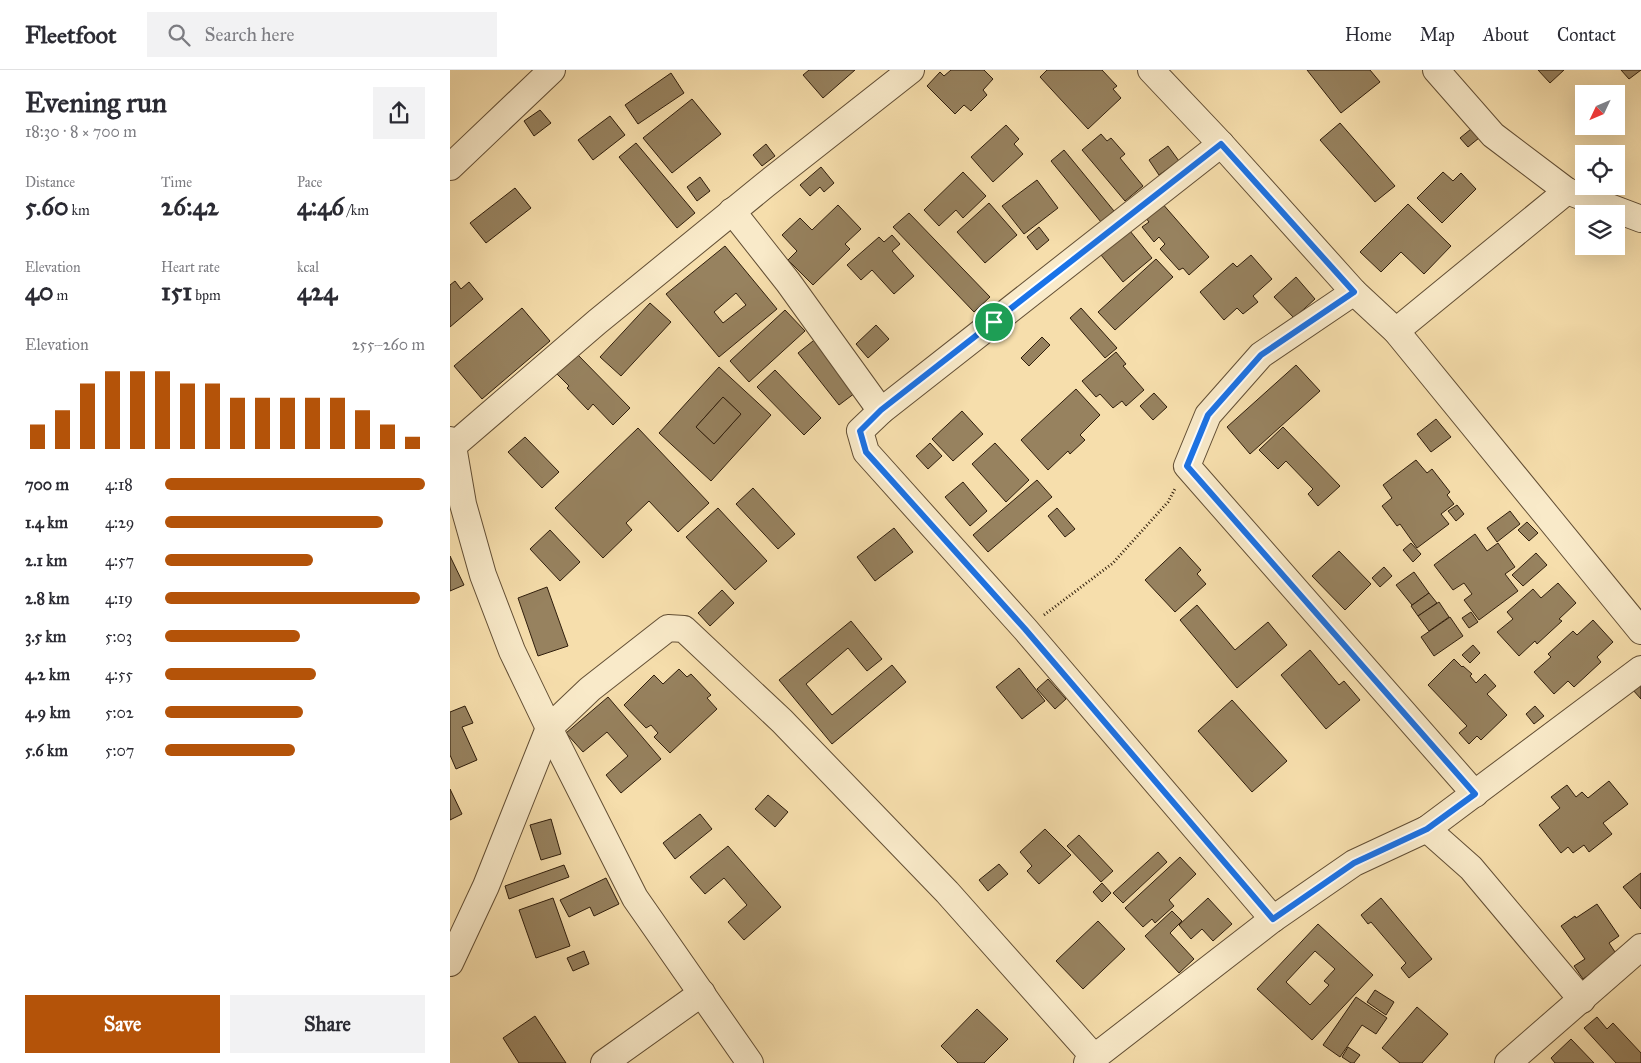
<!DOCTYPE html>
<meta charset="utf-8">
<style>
:root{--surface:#fff;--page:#f2f2f3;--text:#2b2b33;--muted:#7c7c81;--line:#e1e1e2;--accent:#b45309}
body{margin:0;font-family:"IM FELL Great Primer",serif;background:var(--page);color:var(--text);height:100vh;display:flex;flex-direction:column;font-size:19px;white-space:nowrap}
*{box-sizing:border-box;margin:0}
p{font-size:16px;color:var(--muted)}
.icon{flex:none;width:28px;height:28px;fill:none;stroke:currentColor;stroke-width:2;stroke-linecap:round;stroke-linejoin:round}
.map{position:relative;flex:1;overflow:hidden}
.sheet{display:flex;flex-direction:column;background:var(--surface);width:450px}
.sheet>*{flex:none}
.needle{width:32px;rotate:226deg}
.controls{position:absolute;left:1125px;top:15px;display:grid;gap:10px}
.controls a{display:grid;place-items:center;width:50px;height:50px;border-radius:0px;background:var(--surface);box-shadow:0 5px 20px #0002;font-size:25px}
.pin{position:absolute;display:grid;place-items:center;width:42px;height:42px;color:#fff;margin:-21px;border:2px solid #fff;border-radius:50%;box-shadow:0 1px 5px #0007}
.round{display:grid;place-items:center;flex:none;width:52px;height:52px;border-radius:0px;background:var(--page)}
.summary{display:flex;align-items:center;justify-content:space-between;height:85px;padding:0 25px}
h1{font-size:28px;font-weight:800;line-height:38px}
.metrics{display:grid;grid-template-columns:repeat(3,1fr);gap:8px;height:85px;padding:5px 25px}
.metrics div{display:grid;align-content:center}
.metrics b{font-size:25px;font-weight:800}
.metrics small{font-size:14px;font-weight:400}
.metrics p{font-size:14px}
.chart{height:140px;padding:10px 25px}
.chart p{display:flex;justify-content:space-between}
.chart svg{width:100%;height:90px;margin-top:5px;stroke:var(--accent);stroke-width:6}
.cta{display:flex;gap:10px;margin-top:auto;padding:10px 25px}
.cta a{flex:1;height:58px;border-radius:0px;background:var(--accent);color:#fff;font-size:20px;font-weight:800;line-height:58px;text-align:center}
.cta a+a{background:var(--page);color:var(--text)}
ul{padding:0 25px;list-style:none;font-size:16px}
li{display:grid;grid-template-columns:80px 60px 1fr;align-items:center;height:38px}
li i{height:12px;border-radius:6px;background:var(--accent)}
header{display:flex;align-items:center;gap:30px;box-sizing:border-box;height:70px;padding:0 25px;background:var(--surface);border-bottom:1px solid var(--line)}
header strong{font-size:24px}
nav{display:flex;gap:28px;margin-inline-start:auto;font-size:18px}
.search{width:350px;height:45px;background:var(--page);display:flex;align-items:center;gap:12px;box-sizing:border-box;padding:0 18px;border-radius:0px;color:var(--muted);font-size:19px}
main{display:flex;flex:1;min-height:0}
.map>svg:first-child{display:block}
.building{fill:#97825f;stroke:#301e0c;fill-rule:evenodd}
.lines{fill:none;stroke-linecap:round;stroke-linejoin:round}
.minor-casing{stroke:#624e34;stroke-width:28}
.path{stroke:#301e0c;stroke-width:3;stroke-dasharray:1 2.5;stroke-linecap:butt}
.minor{stroke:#f9eac9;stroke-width:26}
.route-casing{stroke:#fff;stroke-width:10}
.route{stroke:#1a73e8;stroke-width:6}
</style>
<header>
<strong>Fleetfoot</strong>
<div class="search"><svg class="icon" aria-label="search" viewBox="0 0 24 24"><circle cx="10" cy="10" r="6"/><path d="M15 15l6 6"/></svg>Search here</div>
<nav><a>Home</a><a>Map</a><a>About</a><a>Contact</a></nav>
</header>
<main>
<section class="sheet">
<div class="summary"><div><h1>Evening run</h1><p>18:30 · 8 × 700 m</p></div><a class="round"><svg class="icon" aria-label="share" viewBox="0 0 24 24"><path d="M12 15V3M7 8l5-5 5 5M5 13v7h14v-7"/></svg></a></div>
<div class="metrics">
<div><p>Distance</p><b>5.60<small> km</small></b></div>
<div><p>Time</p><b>26:42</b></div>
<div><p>Pace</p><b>4:46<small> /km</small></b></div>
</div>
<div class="metrics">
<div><p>Elevation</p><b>40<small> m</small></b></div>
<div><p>Heart rate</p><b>151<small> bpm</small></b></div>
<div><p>kcal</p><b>424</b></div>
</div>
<div class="chart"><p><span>Elevation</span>255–260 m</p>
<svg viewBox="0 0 160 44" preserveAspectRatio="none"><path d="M5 44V32M15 44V25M25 44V12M35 44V6M45 44V6M55 44V6M65 44V12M75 44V12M85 44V19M95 44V19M105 44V19M115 44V19M125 44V19M135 44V25M145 44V32M155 44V38"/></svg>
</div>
<ul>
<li><b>700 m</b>4:18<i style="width:100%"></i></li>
<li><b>1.4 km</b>4:29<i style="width:84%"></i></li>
<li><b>2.1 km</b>4:57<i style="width:57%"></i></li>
<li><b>2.8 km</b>4:19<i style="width:98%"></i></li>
<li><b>3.5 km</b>5:03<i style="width:52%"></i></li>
<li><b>4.2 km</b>4:55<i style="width:58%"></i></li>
<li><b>4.9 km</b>5:02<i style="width:53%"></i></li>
<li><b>5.6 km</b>5:07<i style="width:50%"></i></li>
</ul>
<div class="cta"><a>Save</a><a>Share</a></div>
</section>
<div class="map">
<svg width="1191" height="993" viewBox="0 0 1191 993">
<rect width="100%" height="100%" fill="#f6deac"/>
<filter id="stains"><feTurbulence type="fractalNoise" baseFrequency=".004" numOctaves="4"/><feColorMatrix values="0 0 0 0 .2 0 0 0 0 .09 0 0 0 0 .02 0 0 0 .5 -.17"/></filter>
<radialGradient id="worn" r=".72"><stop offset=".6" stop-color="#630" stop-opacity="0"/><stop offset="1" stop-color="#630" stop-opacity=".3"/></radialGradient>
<g class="building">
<polygon points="359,0 405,0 373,28 353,5"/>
<polygon points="501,0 534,0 543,9 533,20 537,25 521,41 514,35 505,44 477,16 490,2 494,6"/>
<polygon points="597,0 652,0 667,16 663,19 671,28 638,59 590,7"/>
<polygon points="857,0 920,0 930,12 891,43"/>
<polygon points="1088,0 1114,0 1100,13"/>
<polygon points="1171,0 1191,0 1179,9"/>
<polygon points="221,3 234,23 188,54 175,35"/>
<polygon points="242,29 271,64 222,103 193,68"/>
<polygon points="90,40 101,53 84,66 74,51"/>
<polygon points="160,46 175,65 143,90 128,70"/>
<polygon points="890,53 945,116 925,132 870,70"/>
<polygon points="556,55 569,69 564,74 573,84 543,112 521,87"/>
<polygon points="1021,59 1029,68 1018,77 1010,68"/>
<polygon points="651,64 657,71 661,68 675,84 670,88 693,116 675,131 632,80"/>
<polygon points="186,73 245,143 227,158 169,87"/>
<polygon points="316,74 325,86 312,96 303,85"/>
<polygon points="718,76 729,91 709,105 699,90"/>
<polygon points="614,80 664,141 651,152 601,91"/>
<polygon points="371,97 384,113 374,122 370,117 360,126 350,115"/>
<polygon points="513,102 536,126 513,148 506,140 489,156 474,140"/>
<polygon points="993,102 1003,111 1011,103 1026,119 992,153 967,128"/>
<polygon points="250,107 260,121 247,131 237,117"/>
<polygon points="587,110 608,138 574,164 552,136"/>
<polygon points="65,118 81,138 36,173 20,153"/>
<polygon points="711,132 759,187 739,205 733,198 729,200 710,179 715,174 709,167 704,172 692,157 699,152 695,147"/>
<polygon points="539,133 567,165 535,193 507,162"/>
<polygon points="958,134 1001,176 974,204 951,182 931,202 910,182"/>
<polygon points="388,135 411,159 395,174 400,179 363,215 338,190 347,181 332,165 350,148 362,160"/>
<polygon points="459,143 540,227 524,242 443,157"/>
<polygon points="589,157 599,170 587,180 577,167"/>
<polygon points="680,161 702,188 673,212 651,185"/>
<polygon points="442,165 450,174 442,181 464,206 444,224 422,200 411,210 397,195 429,167 434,172"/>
<path d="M275 176 327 239 269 287 216 224ZM286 223 296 235 273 253 264 242Z"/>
<polygon points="801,185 822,209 803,226 808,232 793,244 787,238 774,250 750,222 783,193 787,197"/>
<polygon points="706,189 723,207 665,260 648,242"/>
<polygon points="846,207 865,229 844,248 824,227"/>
<polygon points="5,211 11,219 19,212 33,229 0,257 0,215"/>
<polygon points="200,233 221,252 171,306 150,287"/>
<polygon points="72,238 100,271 32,329 4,296"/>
<polygon points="631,238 667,278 655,288 620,248"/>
<polygon points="335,240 355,261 299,312 280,291"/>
<polygon points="426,255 439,269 418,288 406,274"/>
<polygon points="368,267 409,320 389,335 348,283"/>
<polygon points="592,267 600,275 579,296 571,288"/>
<polygon points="666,282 676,294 673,296 694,320 676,336 672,331 663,338 650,324 646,327 632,311"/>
<polygon points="127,284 180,338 163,355 143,334 138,340 117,318 119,316 107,304"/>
<polygon points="846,295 870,321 800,384 777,357"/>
<path d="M269 297 321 345 261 411 209 363ZM273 327 291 344 264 374 246 357Z"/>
<polygon points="325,300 371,348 354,365 307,317"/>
<polygon points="626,319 650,345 630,365 635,370 620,384 618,381 598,400 571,370"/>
<polygon points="704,323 717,337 703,350 690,336"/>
<polygon points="273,327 291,344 264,374 246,357"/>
<polygon points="512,341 533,364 503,391 482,369"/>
<polygon points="986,349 1001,367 981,382 967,364"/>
<polygon points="833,357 890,416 868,436 858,424 863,419 836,391 828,399 809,380"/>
<polygon points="188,358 259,433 228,462 199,431 176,453 182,460 153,488 105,438"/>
<polygon points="75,367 109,402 92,418 58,382"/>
<polygon points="480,373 492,386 478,399 466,386"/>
<polygon points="545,373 579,410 556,432 522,394"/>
<polygon points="966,390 977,403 982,399 1000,422 997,425 1004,434 991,444 999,454 967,478 950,454 947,456 932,436 942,428 933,415"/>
<polygon points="587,410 602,427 538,482 523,465"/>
<polygon points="513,412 537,441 520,456 495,427"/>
<polygon points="303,418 345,464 328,479 286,434"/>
<polygon points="1007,435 1014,444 1006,451 998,441"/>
<polygon points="268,438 317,491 285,520 236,467"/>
<polygon points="607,438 625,459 615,467 598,446"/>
<polygon points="1060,441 1070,454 1047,472 1037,458"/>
<polygon points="1077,452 1088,463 1079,471 1068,460"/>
<polygon points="444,458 463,482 425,511 407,487"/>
<polygon points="100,460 130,492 110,511 80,479"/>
<polygon points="1025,464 1037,481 1048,473 1065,497 1055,504 1068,521 1029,550 1014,530 1022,524 1014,513 1003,520 984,495"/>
<polygon points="961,473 971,484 963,492 953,480"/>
<polygon points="730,477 751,500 747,504 756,514 725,542 695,510"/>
<polygon points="889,481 921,514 895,540 862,506"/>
<polygon points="1086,483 1097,495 1073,516 1062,505"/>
<polygon points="0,486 14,515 0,521"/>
<polygon points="934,497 942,506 930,517 922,508"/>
<polygon points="964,502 979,523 962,535 946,515"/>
<polygon points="1108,513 1126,533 1109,549 1112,551 1087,574 1085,571 1069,586 1047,562 1063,549 1057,542 1083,519 1091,528"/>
<polygon points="97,517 118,576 88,586 68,528"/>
<polygon points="272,520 284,533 260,556 248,543"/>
<polygon points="979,523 987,533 968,546 961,536"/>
<polygon points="989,532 999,547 979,561 968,546"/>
<polygon points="747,535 785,580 818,552 837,575 787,618 730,550"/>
<polygon points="1021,542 1028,552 1019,558 1012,548"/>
<polygon points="1000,547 1013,566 984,586 971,567"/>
<polygon points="1143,550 1163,572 1147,587 1151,592 1124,617 1118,611 1104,624 1084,602 1101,587 1098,584 1123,561 1127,565"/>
<polygon points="401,551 432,589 417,601 398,578 356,614 382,645 442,595 456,612 382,674 329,610"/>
<polygon points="1023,575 1030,583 1020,593 1012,585"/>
<polygon points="860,580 889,615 894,611 910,630 876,659 831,605"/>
<polygon points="1004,589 1012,597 1013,596 1022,604 1020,606 1026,613 1035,604 1046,616 1037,624 1057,645 1031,670 1027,666 1019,674 1009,663 1017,656 978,615"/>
<polygon points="569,598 595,631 572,649 546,617"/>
<polygon points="229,599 237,607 241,604 261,625 257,628 267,639 220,683 204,667 208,663 201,655 196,658 174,635 204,605 213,614"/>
<polygon points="598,609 616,629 605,639 587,619"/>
<polygon points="1191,610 1191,629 1182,619"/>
<polygon points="158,627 211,689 171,723 156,705 178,686 157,662 133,682 116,663"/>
<polygon points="782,630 837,691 802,722 748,661"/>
<polygon points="15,636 23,653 12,657 27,690 6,699 0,685 0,642"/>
<polygon points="1085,636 1094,646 1084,654 1076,644"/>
<polygon points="1159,711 1178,734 1153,753 1162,764 1139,782 1134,775 1123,783 1118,777 1111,783 1089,755 1110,738 1101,727 1117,715 1126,727 1132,722 1138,728"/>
<polygon points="0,719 12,744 0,750"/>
<polygon points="318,725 338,742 325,757 305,739"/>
<polygon points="250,744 262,759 225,789 213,773"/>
<polygon points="101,749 111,784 91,790 80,755"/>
<polygon points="595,759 621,785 589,814 577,801 582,796 570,782"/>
<polygon points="629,765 663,801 651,812 617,776"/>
<polygon points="278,776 331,837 294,870 278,852 297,835 274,808 255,824 240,807"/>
<polygon points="708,782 717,792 673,833 663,823"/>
<polygon points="730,787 746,804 719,830 724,836 705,853 702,849 693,857 675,838"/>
<polygon points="549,794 558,804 538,821 529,810"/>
<polygon points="114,795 119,807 59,829 55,816"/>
<polygon points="1191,803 1191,839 1173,817"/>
<polygon points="156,808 169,834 144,846 140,837 119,847 110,830"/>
<polygon points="652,813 661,823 652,832 643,822"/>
<polygon points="103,828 120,876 86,888 69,840"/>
<polygon points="758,828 782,854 763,871 752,859 741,869 729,855"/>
<polygon points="931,828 982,889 959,908 951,898 956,893 921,852 918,854 911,845"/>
<polygon points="1147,834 1169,866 1159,873 1167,885 1133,909 1124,896 1135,889 1111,856 1125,846 1126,848"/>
<polygon points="722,841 732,851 720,863 744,889 729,903 695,866"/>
<polygon points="648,851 675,879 633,919 606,891"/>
<path d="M868 854 923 905 862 970 807 919ZM865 881 885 899 874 911 879 915 860 935 836 912Z"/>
<polygon points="134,881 139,894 123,901 117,888"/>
<polygon points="925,920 944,932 936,945 917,932"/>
<polygon points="906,927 937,948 926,964 912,955 890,987 873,975"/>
<polygon points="967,937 998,964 972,993 950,993 932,978"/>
<polygon points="527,939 558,969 534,993 508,993 491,976"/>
<polygon points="85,946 116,993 69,993 53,968"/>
<polygon points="1147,947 1157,959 1163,953 1191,983 1191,993 1166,993 1134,958"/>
<polygon points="1121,969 1144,993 1105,993 1101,988"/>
<polygon points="898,977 910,985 904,993 901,993 892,987"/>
</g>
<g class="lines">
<defs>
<g id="minor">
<polyline points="701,0 771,74 904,222 946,261 1191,561"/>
<polyline points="986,0 1043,65 1117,121 1191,149"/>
<polyline points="771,74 431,341 410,361 416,382 575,559 823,849"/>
<polyline points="0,97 102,0"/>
<polyline points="282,141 338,212 431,341"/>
<polyline points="904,222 811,285 758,345 737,396 1025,724"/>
<polyline points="946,261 1117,121"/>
<polyline points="0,370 3,376 13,434 33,505 62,581 99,658 185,828 300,993"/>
<polyline points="3,376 147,252 315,115 461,0"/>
<polyline points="977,759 1021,798 1132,930"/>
<polyline points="0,893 36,816 99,658 140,619 218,558 234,559 332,651 497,822 644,987"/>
<polyline points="154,993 252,923"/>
<polyline points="637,993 823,849 904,793 977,759 1191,599"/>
<polyline points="1058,993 1191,877"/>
</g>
</defs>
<use href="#minor" class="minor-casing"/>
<polyline class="path" points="594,545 663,493 718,432 726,417"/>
<use href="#minor" class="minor"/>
</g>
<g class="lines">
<defs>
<polygon id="route" points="771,74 904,222 811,285 758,345 737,396 1025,724 977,759 904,793 823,849 575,559 416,382 410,361 431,340"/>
</defs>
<use href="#route" class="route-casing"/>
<use href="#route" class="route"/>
</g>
<rect width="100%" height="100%" filter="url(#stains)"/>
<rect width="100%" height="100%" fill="url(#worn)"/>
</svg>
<div class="controls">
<a><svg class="needle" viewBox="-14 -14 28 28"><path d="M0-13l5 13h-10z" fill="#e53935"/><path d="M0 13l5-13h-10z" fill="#7c7c81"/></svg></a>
<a><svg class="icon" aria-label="locate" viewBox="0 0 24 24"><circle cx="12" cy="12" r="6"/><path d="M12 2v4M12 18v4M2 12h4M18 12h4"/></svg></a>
<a><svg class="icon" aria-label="layers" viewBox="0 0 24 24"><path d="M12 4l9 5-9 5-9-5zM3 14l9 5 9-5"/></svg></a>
</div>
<div class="pin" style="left:544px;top:252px;background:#1e9e55"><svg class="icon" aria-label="arrive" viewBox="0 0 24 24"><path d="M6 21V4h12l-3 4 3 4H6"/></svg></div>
</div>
</main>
